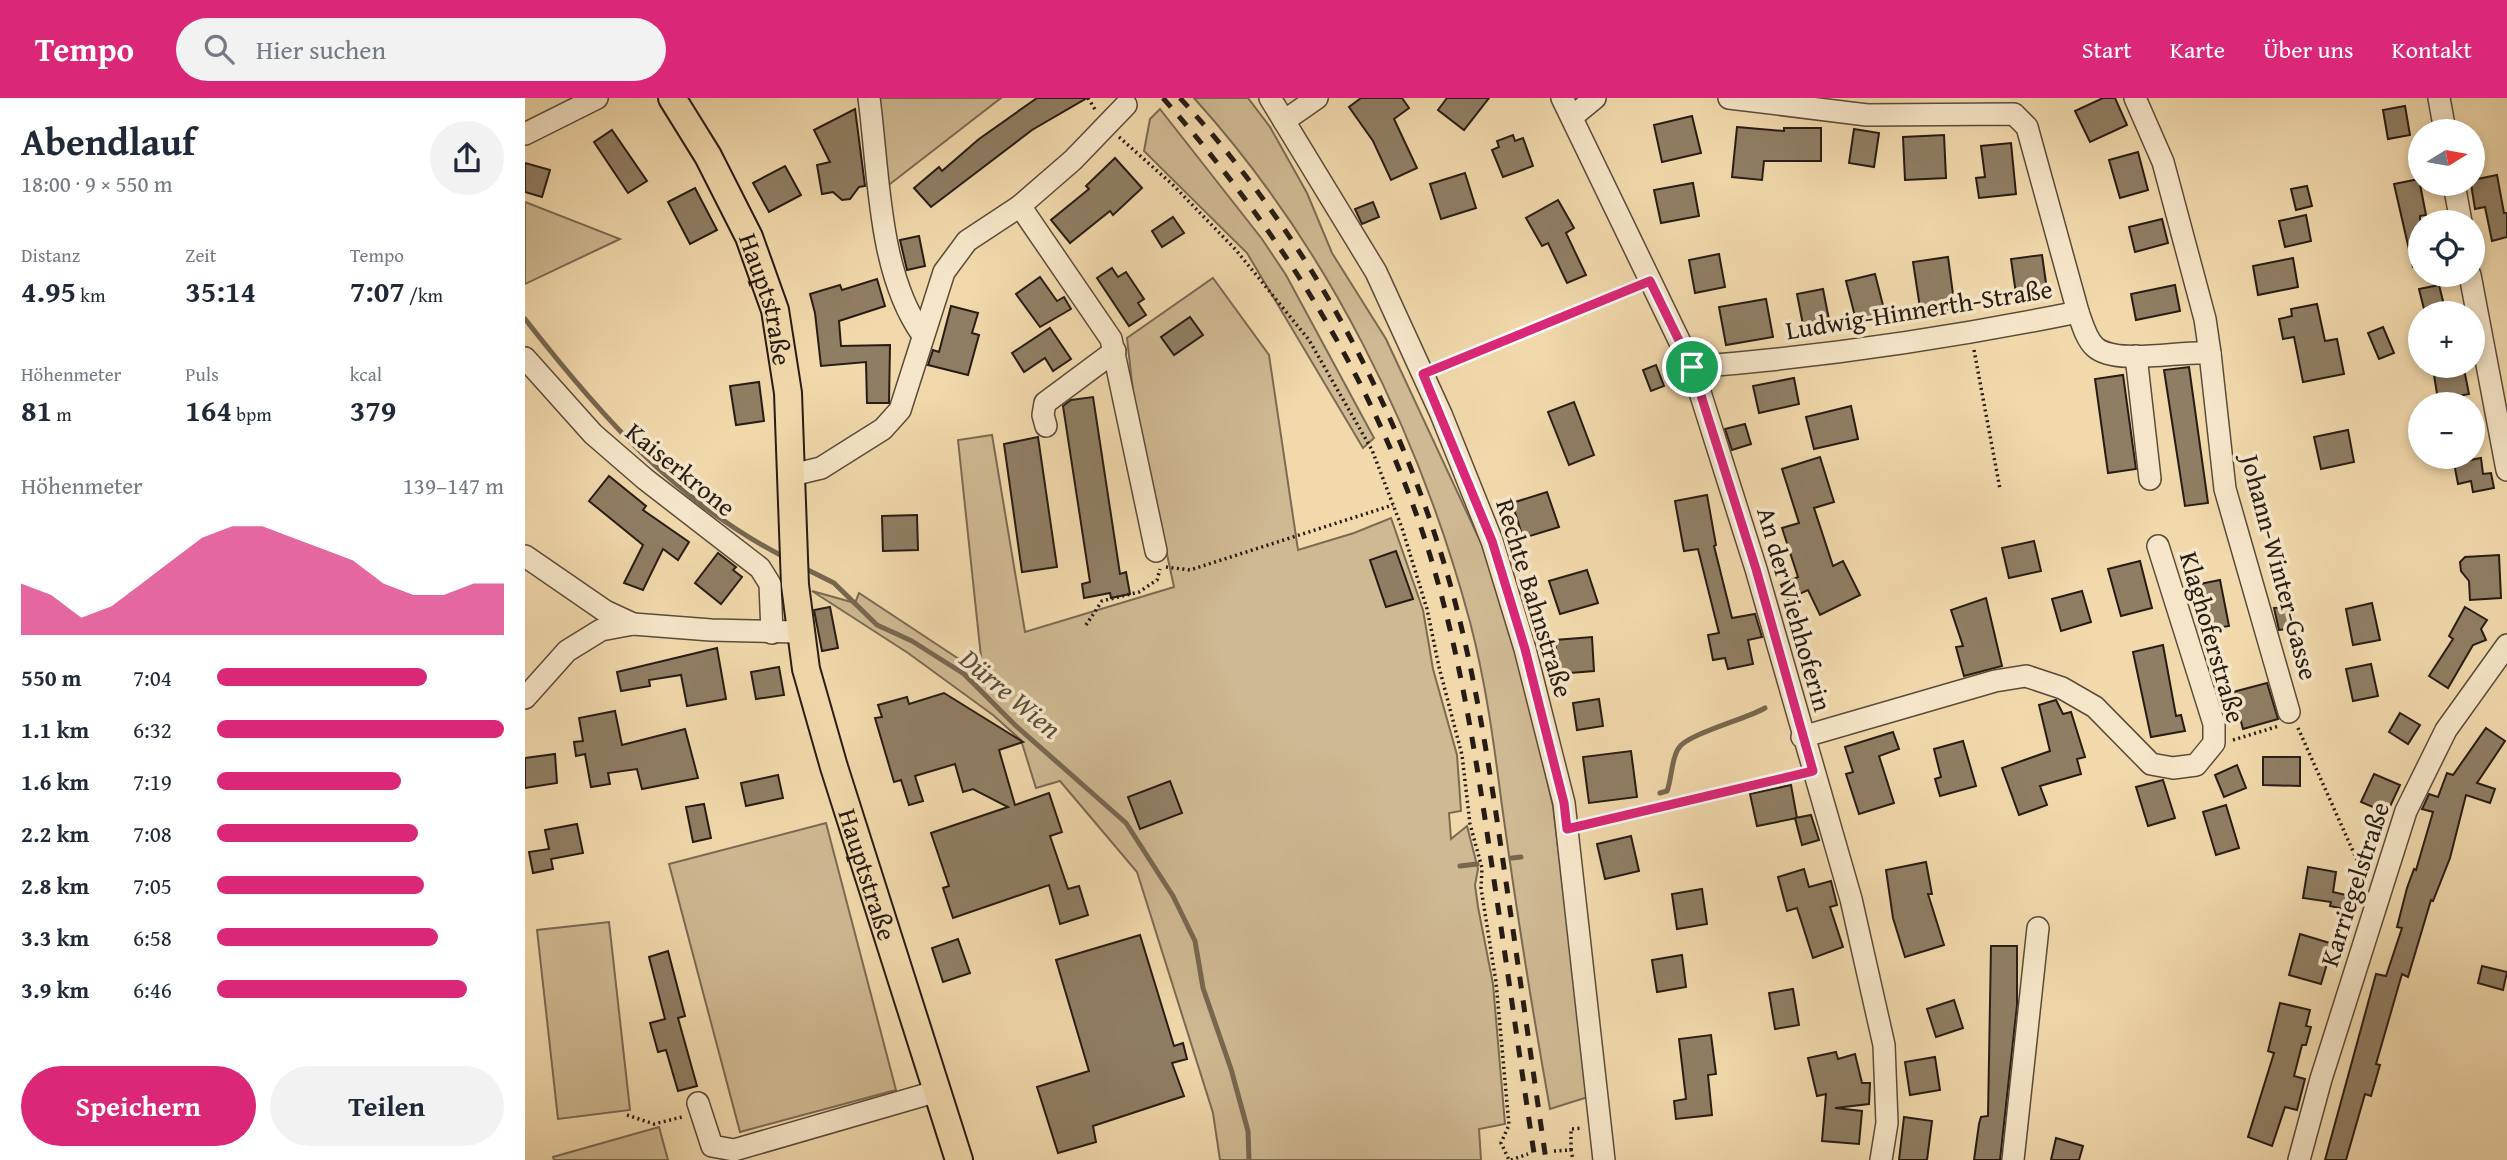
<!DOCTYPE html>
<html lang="de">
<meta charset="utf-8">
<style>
:root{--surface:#fff;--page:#f2f2f3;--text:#1f2937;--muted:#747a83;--accent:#db2777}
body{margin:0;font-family:"Gentium Book Plus",serif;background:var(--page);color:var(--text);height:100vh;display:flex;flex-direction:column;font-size:26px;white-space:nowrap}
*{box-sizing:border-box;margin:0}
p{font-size:23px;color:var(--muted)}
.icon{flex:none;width:38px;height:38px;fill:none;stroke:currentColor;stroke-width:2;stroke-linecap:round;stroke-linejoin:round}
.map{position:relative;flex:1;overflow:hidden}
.drawer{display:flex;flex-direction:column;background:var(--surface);width:525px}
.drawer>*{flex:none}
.needle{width:46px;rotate:79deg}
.controls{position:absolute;left:1883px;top:21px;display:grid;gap:14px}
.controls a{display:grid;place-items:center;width:77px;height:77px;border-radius:50%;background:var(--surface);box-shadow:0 4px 10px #0003;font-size:35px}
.pin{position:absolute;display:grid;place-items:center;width:60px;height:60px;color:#fff;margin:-30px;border:4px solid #fff;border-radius:50%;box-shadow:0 2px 7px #0007}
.round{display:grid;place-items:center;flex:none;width:74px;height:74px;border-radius:37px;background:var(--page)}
.overview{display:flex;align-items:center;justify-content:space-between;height:119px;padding:0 21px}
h1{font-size:38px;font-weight:600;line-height:52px}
.stats{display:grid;grid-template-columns:repeat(3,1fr);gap:10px;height:119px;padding:7px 21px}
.stats div{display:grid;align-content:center}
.stats b{font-size:30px;font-weight:600}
.stats small{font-size:19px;font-weight:400}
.stats p{font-size:19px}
.chart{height:196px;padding:14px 21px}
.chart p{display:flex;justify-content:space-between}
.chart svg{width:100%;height:126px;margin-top:7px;fill:var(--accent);opacity:.7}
.primary-button{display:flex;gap:14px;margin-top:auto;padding:14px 21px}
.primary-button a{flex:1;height:80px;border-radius:42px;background:var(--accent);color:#fff;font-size:28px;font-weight:600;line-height:80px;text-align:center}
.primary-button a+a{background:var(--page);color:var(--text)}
ul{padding:0 21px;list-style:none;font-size:23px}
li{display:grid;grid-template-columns:112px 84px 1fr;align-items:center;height:52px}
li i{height:18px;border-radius:9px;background:var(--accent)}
header{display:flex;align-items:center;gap:42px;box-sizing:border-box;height:98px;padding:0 35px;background:var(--accent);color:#fff}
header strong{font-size:33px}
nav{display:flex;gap:38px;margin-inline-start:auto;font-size:24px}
.search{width:490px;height:63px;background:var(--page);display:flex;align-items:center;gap:18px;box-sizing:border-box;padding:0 24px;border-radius:38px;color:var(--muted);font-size:26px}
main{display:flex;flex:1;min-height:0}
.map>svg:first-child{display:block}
.green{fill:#cfb992;stroke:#7b6a54;stroke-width:2}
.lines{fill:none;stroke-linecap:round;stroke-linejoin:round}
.stream{stroke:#776751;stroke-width:5}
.building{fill:#907e64;stroke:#271c15;stroke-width:2}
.minor-casing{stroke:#5a4b3b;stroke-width:24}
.major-casing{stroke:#271c15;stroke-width:30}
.path{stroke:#271c15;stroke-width:3.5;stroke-dasharray:2 3.5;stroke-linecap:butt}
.minor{stroke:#f6e6c9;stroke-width:21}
.major{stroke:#f1d9ac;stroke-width:26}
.rail{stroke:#271c15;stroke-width:5;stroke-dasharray:12 12;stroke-linecap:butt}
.route-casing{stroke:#fff;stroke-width:14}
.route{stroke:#db2777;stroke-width:9}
.labels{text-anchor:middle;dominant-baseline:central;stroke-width:7;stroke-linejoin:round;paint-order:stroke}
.street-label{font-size:26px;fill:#271c15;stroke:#f6e6c9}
.water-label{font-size:28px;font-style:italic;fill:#5c4e3d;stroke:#f6e6c9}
</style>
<header>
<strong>Tempo</strong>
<div class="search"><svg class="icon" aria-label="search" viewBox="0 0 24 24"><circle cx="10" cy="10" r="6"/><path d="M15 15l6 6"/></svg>Hier suchen</div>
<nav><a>Start</a><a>Karte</a><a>Über uns</a><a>Kontakt</a></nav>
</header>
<main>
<section class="drawer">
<div class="overview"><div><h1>Abendlauf</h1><p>18:00 · 9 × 550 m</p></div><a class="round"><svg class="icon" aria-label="share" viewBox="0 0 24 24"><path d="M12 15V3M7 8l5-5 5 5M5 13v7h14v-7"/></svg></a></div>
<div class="stats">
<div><p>Distanz</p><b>4.95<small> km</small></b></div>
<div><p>Zeit</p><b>35:14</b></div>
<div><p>Tempo</p><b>7:07<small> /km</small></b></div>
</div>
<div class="stats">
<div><p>Höhenmeter</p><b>81<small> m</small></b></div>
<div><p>Puls</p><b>164<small> bpm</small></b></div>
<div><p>kcal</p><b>379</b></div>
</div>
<div class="chart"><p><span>Höhenmeter</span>139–147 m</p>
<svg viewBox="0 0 160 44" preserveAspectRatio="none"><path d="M0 44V26L10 30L20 38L30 34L40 26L50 18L60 10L70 6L80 6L90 10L100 14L110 18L120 26L130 30L140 30L150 26L160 26V44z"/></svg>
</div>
<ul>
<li><b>550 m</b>7:04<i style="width:73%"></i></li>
<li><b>1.1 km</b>6:32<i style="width:100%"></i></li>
<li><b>1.6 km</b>7:19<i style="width:64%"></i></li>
<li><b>2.2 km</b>7:08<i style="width:70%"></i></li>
<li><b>2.8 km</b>7:05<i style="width:72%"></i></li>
<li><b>3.3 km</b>6:58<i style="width:77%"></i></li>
<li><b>3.9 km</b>6:46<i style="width:87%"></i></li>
</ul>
<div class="primary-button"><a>Speichern</a><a>Teilen</a></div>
</section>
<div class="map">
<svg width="1982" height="1062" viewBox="0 0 1982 1062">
<rect width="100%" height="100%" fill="#f1d9ac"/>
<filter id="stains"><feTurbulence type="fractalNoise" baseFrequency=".00286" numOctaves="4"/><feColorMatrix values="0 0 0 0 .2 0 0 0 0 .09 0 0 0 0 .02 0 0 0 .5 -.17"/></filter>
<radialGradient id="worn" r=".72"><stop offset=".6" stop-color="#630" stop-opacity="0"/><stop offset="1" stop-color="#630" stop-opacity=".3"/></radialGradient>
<g class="green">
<polygon points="344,0 476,0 356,93"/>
<path d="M669 0H723L745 29 782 95 807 155 861 241 957 447 993 557 1028 708 1063 999 1025 1011C1007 911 991 809 977 708 969 646 961 585 945 524 894 334 802 147 669 0Z"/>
<polygon points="635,11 737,141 761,177 849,340 838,350 722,155 619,53 625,21"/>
<polygon points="0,104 95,141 0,186"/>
<polygon points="688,180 744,257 773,452 829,435 866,420 898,512 908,571 932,657 936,713 924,715 926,741 942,728 953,771 950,787 953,809 968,886 980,1026 954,1031 956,1062 695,1062 688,1015 612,774 535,683 511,690 496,642 468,617 383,555 287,493 330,505 334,495 437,563 456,559 433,342 467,337 500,534 649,489 609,302 602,240"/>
<polygon points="301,725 371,992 215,1034 144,766"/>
<polygon points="84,824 105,1012 33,1021 12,832"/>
<polygon points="134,1029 143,1062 29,1062 28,1059"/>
</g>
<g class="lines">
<g class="stream">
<path d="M0 221C75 317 151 404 261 460"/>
<polyline points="279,470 309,485 352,527 387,543 439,576 490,627 601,725 648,798 670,843 678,890 706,971 723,1033 724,1062"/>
<path d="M1135 695 1142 693C1147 680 1146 663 1153 651 1161 636 1222 621 1240 610"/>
<polyline points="987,760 996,759"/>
<polyline points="935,768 952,766"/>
</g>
</g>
<g class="building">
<polygon points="512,0 562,0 507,32 406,109 389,90 414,69 417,73 454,41"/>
<polygon points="836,0 877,0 884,10 869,21 892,70 866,82 848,43 824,9"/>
<polygon points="922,0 964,0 939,32 913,12"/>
<polygon points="1578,0 1590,0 1602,27 1565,44 1550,13"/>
<polygon points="1880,8 1885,37 1863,41 1858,12"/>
<polygon points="330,11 340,88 334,89 325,101 317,102 308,94 297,96 292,67 305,64 289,32"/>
<polygon points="1167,18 1176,55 1137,64 1129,27"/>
<polygon points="1212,29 1259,33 1259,30 1296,30 1296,63 1239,63 1237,82 1207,79"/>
<polygon points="1329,31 1354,35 1349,69 1324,65"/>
<polygon points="87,32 122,83 103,95 69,44"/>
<polygon points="988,37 990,43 998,40 1008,68 978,79 967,52 974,49 972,43"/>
<polygon points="1419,37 1421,80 1380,82 1378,39"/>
<polygon points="1486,45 1491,96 1454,100 1451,80 1460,79 1456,48"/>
<polygon points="1613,54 1623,92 1595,100 1584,62"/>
<polygon points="590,60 617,90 588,117 585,113 545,145 526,122 564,91 561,88"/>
<polygon points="0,65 25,72 17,99 0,94"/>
<polygon points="260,68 276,97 244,114 228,85"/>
<polygon points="940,75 951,110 916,121 905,86"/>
<polygon points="1972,77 1979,115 1982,115 1982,139 1967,143 1960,109 1950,111 1946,86 1948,82"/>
<polygon points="1894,81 1901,117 1895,118 1895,169 1888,169 1869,86"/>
<polygon points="1168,85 1174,118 1136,125 1129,92"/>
<polygon points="1782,88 1787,108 1771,112 1766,91"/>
<polygon points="170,90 192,132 165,146 143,104"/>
<polygon points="1033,102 1049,130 1041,135 1061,177 1042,185 1023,145 1017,148 1001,120"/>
<polygon points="848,104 854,119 837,126 830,111"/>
<polygon points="1781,117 1786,143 1760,149 1754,123"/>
<polygon points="648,119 659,135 637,149 627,133"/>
<polygon points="1637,121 1643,145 1610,154 1604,129"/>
<polygon points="394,138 400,168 382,172 375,142"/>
<polygon points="1194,156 1200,189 1170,195 1164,162"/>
<polygon points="1517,157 1522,192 1491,196 1486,161"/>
<polygon points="1423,159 1430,211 1396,216 1388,164"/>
<polygon points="1768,160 1773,189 1733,197 1728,168"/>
<polygon points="587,170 593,179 601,174 619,201 613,205 621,217 604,228 572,180"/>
<polygon points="1350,176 1360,215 1331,222 1321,183"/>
<polygon points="515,179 532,203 539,199 546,211 515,229 491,196"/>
<polygon points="352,181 360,208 314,223 316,248 365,247 364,305 342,305 341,264 296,268 290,215 285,196 315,187 317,192"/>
<polygon points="1650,187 1655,213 1611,222 1606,196"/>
<polygon points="1914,187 1920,211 1900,215 1894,191"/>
<polygon points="1298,191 1306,232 1280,237 1272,196"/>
<polygon points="1241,201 1248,239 1201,247 1194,209"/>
<polygon points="1792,206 1800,243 1812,241 1819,276 1778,284 1769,239 1758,241 1754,221 1767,218 1766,211"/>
<polygon points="426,208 453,215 447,235 454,237 443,277 403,267 408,252 414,254"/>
<polygon points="665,219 678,237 649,257 636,239"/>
<polygon points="1858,229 1869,255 1854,261 1843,235"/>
<polygon points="525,230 546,261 528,273 520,260 499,274 487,255"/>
<polygon points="1131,267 1139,288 1126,293 1118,272"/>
<polygon points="1664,269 1683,405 1660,408 1639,272"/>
<polygon points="1939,271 1944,296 1913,302 1909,277"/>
<polygon points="1598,277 1611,371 1583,375 1570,281"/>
<polygon points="1269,280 1274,306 1234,315 1228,288"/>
<polygon points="234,284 239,323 211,327 205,288"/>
<polygon points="568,299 595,476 601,474 605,496 586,500 585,495 559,500 557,486 565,484 538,308 546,302"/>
<polygon points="1049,304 1069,357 1044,367 1023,314"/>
<polygon points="1326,308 1333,341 1289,351 1281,319"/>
<polygon points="1220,326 1226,346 1207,352 1200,331"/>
<polygon points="1823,332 1829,364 1796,371 1789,339"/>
<polygon points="513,339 532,469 497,474 479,346"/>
<polygon points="1295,359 1309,404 1289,410 1308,468 1318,463 1335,497 1295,517 1283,492 1263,501 1256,487 1273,479 1257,430 1274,425 1257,371"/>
<polygon points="1956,360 1958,376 1966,375 1969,390 1948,394 1946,383 1933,386 1929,365"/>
<polygon points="84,378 121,408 118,412 164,444 153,462 138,451 118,492 99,485 118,447 64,403"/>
<polygon points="1022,394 1034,429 998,440 987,405"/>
<polygon points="1182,397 1191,447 1189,448 1207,520 1230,516 1237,539 1223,542 1228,566 1203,571 1200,560 1188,562 1183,537 1194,535 1173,451 1159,453 1150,403"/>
<polygon points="392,417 393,452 358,453 357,418"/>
<polygon points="1509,443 1516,473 1484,480 1477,450"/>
<polygon points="871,453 888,501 861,509 845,462"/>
<polygon points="193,455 211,469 208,472 217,479 196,506 170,485"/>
<polygon points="1974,457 1976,500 1945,502 1944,483 1936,473 1935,464 1940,459"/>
<polygon points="1615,463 1627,510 1596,518 1583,471"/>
<polygon points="1062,472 1073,505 1035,516 1024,483"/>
<polygon points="1695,482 1704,528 1674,533 1665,488"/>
<polygon points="1557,493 1566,524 1536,533 1527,501"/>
<polygon points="1461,500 1477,568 1439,578 1431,549 1438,548 1426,512"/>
<polygon points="1847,505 1855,542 1828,547 1821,511"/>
<polygon points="1767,508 1770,530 1754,532 1749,510"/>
<polygon points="305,509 313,550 297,553 289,512"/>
<polygon points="1940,509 1962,522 1956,531 1961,542 1948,547 1923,590 1904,578 1928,541 1924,538"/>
<polygon points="1067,539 1069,573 1033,576 1030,542"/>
<polygon points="1638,547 1651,618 1656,617 1660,633 1626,639 1608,554"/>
<polygon points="192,550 201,601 162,608 156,577 124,582 125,588 96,593 92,574"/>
<polygon points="1846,566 1853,598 1828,603 1821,571"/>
<polygon points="254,569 259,597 231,601 226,574"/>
<polygon points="1742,585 1753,621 1718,631 1708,594"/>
<polygon points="419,595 498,644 474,652 490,707 524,695 537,734 525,738 543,791 554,788 563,817 535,826 524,787 428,820 418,790 424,788 406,735 483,709 448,691 438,694 430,666 390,678 398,703 384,707 376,682 369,684 350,620 357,619 353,607 382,599 384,606"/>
<polygon points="1074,601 1078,628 1052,632 1048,605"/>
<polygon points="1531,602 1538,616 1546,614 1560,659 1552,661 1556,676 1515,688 1522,707 1494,717 1477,670 1525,653 1514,607"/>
<polygon points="90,613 97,647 160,631 173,680 117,691 112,671 83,675 85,686 66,689 60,656 51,658 49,644 58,643 54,620"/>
<polygon points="1875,615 1895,627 1883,646 1864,634"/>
<polygon points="1961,630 1980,643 1952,685 1970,691 1965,705 1941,697 1925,760 1908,803 1906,802 1883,879 1877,876 1851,966 1855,967 1846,998 1840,996 1821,1062 1800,1062 1851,876 1861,878 1877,830 1872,829 1882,790 1889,771 1891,772 1908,714 1897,711 1899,707 1904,696 1913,699 1922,675 1928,677"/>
<polygon points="1368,634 1374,651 1354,658 1369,705 1334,716 1321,676 1328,674 1320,649"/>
<polygon points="1438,643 1451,688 1415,698 1410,681 1416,679 1409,651"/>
<polygon points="1106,653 1112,699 1064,705 1058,659"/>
<polygon points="30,656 32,685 0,690 0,660"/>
<polygon points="1738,659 1775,659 1775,688 1738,687"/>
<polygon points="1712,667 1721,690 1699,699 1690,677"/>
<polygon points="1849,676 1875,687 1862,715 1836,704"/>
<polygon points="253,677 258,700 221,708 216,685"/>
<polygon points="1638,682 1650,720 1623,728 1611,689"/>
<polygon points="645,683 657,715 615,731 603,699"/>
<polygon points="1266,687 1272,720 1232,728 1225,696"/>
<polygon points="179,706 186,740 168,744 161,709"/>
<polygon points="1701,707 1714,750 1691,757 1678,714"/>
<polygon points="1286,717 1294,742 1277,747 1270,720"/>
<polygon points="52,726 58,755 26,761 28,771 8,775 4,754 24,751 20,732"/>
<polygon points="1106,738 1114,773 1080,781 1072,746"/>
<polygon points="1401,764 1407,796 1403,796 1419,847 1380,859 1368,820 1361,772"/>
<polygon points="1783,769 1811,774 1808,794 1821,797 1819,811 1805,808 1806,804 1778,800"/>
<polygon points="1279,771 1284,789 1306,783 1312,807 1305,809 1318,849 1288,860 1272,810 1262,813 1253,779"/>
<polygon points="1177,791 1182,826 1152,831 1147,796"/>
<polygon points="1775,836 1808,846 1796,886 1764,877"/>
<polygon points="615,837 649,948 658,945 662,961 647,965 659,998 568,1028 571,1044 533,1055 512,989 564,973 531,862"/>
<polygon points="433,841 445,875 418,884 407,850"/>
<polygon points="1466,848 1492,848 1492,907 1475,1062 1449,1062 1454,1026 1456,1019 1463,1018"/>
<polygon points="143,853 160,918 153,920 172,988 153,993 141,952 133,954 125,925 140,921 124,859"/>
<polygon points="1157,857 1161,889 1132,894 1127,862"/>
<polygon points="1957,868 1982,874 1978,892 1953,885"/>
<polygon points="1268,891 1274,927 1250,931 1244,895"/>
<polygon points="1429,902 1438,930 1411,939 1402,911"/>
<polygon points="1755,905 1785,912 1781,928 1786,929 1781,947 1777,947 1769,978 1780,981 1772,1012 1760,1009 1747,1048 1723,1039 1749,955 1743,953"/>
<polygon points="1186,937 1191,976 1183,977 1187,1017 1151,1021 1149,1003 1161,1001 1154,941"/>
<polygon points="1311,954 1313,961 1330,956 1337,985 1345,985 1344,1006 1310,1010 1337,1013 1334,1046 1297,1043 1301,996 1292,998 1283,960"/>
<polygon points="1410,959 1415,992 1385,997 1380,964"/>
<polygon points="1379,1019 1407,1023 1402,1062 1374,1062"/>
<polygon points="1531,1040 1558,1048 1554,1062 1526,1062"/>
</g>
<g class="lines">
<defs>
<g id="minor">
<path d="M344 0C354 75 353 174 397 236"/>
<polyline points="745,0 851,174 916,316 967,443 1000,551 1039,705 1079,1062"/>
<polyline points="1037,0 1167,269 1231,471 1326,801 1359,947 1362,1025 1356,1062"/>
<polyline points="1610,0 1638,64 1680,221 1685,255"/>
<polyline points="1914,0 1920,33"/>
<polyline points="1047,19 1070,0"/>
<polyline points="759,23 792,0"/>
<polyline points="0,36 72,0"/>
<polyline points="1929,86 1936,124"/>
<polyline points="495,108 586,241 631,453"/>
<polyline points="1945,177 1982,372"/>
<path d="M1553 214C1557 225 1561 241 1570 249 1591 268 1658 252 1685 255L1700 391 1764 614"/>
<polyline points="1611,258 1625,381"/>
<polyline points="0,260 68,336 120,381 235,470 245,486 247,535"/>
<path d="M1167 269C1297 259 1425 240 1553 214L1502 29 1489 16 1342 17 1204 0"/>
<polyline points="521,328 518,317 520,305 590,253"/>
<polyline points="267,377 296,370 358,331 375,312 419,174 442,143 495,108 548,62 601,7"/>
<polyline points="0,458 80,513 108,526"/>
<polyline points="0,600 42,553 76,532 108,526 186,532 274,534"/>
<polyline points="1277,639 1470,583 1501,578 1537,590 1570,609 1626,666 1648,670 1671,667 1689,645 1689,626 1633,448"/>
<polyline points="173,1005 187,1048 209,1052 413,993"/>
<polyline points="1488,1062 1513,830"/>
<polyline points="1774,1062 1796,981 1881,713 1921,632 1982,547"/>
</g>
<g id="major">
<path id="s1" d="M147 0 183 58 224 139 250 212 263 295 270 487 281 571 309 669 434 1062"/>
</g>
</defs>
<use href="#minor" class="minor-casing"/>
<use href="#major" class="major-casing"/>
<g class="path">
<polyline points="563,0 571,13"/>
<polyline points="594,39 647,86 711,152 784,242 847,352 877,430 902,511 914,569 937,657 945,726 957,770 956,790 971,884 984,1027 976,1045 984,1062"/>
<polyline points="1449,252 1475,391"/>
<polyline points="916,269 1109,189"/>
<polyline points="641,469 665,472 868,407"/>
<polyline points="561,527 577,503 614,494 632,482 635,471"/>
<polyline points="1773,630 1840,780"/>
<polyline points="1708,642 1754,628"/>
<polyline points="1058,727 1272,676"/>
<polyline points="102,1017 129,1026 157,1019"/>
<polyline points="1046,1052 1046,1031 1058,1030"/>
<polyline points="1029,1053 1046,1052 1048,1062"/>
<polyline points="986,1062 1003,1056"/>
</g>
<use href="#minor" class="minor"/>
<use href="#major" class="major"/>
<g class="rail">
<path d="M638 0C756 134 850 283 904 454 937 561 953 672 969 782 983 875 996 969 1010 1062"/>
<path d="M655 0C782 137 875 309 926 489 952 583 966 680 980 777 994 872 1007 967 1021 1062"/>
</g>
</g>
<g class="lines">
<defs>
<polygon id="route" points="1125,183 1167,269 1231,471 1288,673 1042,731 1039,705 1000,551 967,443 898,276"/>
</defs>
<use href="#route" class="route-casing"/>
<use href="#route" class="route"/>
</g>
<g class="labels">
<g class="street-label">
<text stroke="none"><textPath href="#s1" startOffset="224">Hauptstraße</textPath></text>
<text transform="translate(1394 211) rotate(-9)">Ludwig-Hinnerth-Straße</text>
<text transform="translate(156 371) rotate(39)">Kaiserkrone</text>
<text transform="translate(1755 469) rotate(75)">Johann-Winter-Gasse</text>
<text transform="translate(1010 500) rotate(73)">Rechte Bahnstraße</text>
<text transform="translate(1270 511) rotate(74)">An der Viehhoferin</text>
<text transform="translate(1688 539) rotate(74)">Klaghoferstraße</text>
<text stroke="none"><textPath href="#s1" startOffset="812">Hauptstraße</textPath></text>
<text transform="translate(1829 786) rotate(-72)">Karriegelstraße</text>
</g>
<g class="water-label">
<text transform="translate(486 595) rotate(40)">Dürre Wien</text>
</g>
</g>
<rect width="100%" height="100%" filter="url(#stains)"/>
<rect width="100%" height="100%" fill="url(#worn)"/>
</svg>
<div class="controls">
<a><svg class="needle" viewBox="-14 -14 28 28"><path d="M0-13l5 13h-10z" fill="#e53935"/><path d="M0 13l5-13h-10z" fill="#747a83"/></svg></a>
<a><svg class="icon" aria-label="locate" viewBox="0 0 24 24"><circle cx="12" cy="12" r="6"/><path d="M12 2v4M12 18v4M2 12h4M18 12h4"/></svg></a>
<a>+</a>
<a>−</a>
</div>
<div class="pin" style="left:1167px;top:269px;background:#1e9e55"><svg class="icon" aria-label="arrive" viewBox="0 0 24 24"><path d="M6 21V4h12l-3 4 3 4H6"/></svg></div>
</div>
</main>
